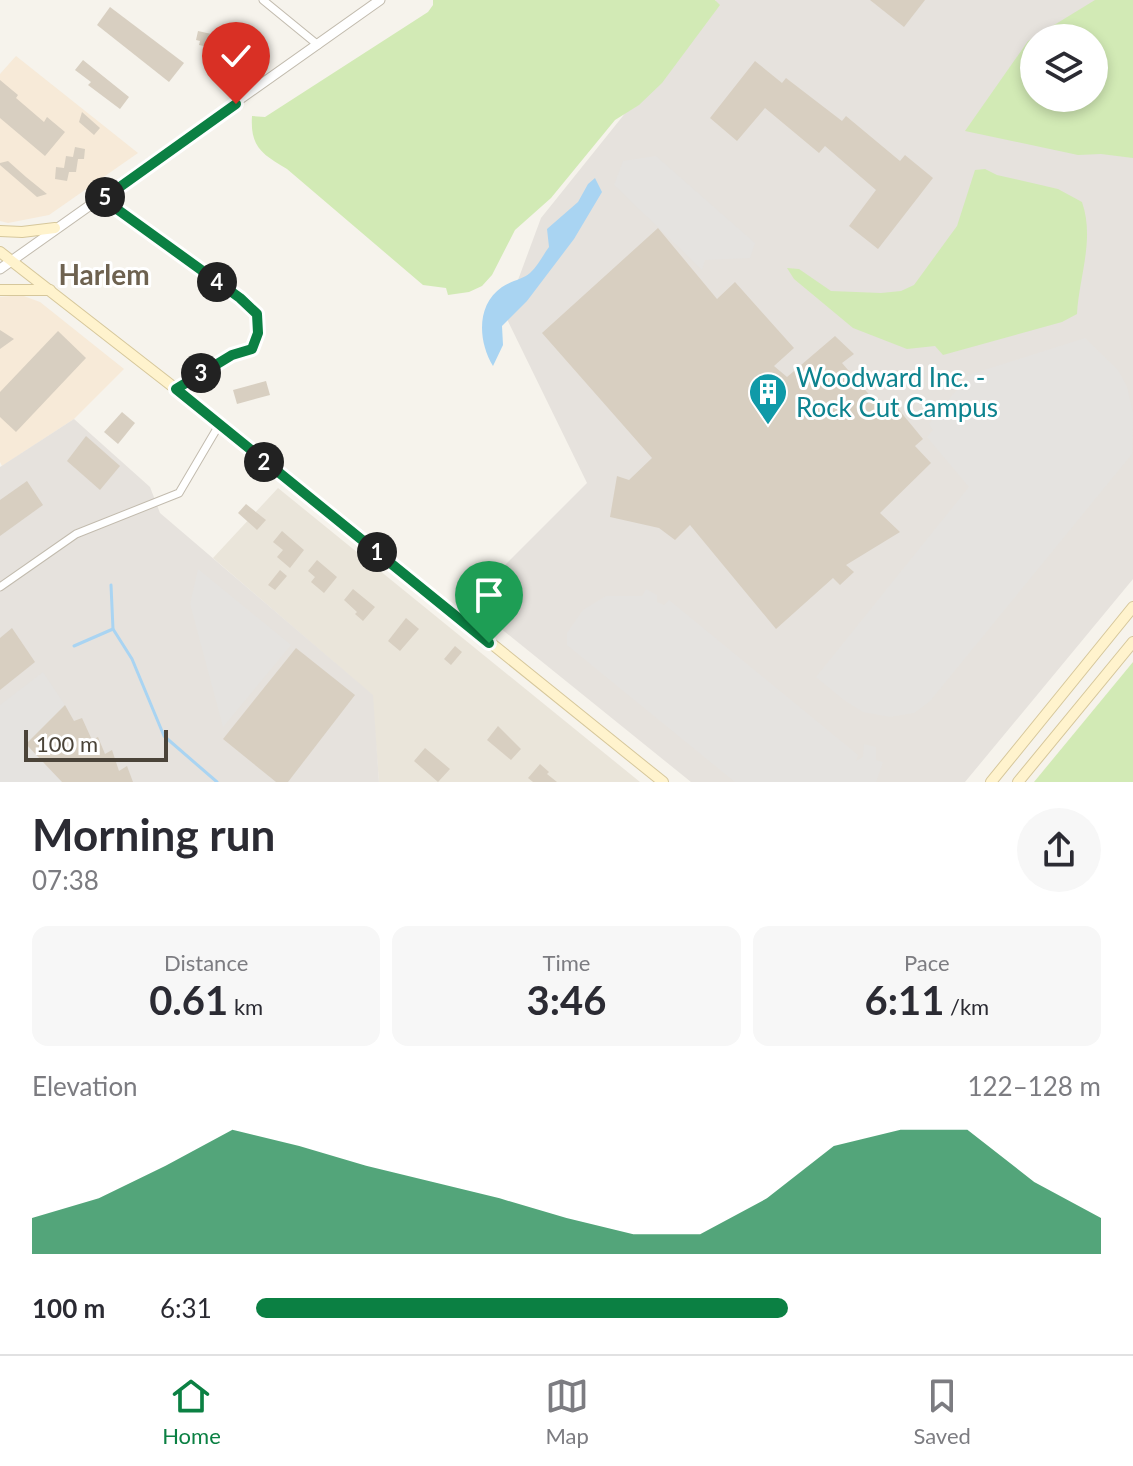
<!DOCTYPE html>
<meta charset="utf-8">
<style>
:root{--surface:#fff;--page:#f7f7f7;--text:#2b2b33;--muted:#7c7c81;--line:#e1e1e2;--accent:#0b8043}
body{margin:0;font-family:Lato,sans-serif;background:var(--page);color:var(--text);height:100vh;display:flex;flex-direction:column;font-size:30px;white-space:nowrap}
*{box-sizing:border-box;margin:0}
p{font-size:26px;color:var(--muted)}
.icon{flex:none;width:44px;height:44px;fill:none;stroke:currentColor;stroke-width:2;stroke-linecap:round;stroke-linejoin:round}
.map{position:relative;height:782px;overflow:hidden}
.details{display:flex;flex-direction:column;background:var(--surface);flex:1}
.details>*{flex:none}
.buttons{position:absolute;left:1020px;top:24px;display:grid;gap:16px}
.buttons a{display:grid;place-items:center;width:88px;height:88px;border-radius:50%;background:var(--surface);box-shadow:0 4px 12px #0003;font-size:40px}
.scale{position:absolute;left:24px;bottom:20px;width:144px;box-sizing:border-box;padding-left:8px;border:4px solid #4b4439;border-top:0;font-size:22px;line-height:28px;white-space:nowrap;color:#4b4439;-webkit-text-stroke:6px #fff;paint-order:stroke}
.pin{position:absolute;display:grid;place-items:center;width:68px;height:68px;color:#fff;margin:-82px -34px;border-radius:50% 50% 50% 0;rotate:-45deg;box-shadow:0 0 8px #0007}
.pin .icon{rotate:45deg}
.km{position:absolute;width:40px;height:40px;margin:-20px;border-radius:50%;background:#222;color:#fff;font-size:22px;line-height:40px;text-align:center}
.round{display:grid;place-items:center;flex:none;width:84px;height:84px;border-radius:42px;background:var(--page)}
.head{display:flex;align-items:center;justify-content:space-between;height:136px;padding:0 32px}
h1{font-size:44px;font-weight:700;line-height:60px}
.stats{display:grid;grid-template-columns:repeat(3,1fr);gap:12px;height:136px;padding:8px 32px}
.stats div{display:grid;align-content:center;border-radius:16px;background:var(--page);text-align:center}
.stats b{font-size:40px;font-weight:700}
.stats small{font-size:22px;font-weight:400}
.stats p{font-size:22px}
.chart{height:224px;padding:16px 32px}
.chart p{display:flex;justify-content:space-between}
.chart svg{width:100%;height:144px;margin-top:8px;fill:var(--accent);opacity:.7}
ul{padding:0 32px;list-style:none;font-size:26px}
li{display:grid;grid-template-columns:128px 96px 1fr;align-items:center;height:60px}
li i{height:20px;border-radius:10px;background:var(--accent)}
.dock{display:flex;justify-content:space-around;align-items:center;height:112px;border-top:2px solid var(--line);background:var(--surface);font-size:22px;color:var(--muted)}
.dock a{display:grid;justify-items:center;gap:4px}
.dock .active{color:var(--accent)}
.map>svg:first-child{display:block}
.residential{fill:#eae5da}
.commercial{fill:#f7ead8}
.industrial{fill:#e6e2dd;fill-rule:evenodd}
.green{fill:#d2eab5;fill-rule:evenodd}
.parking{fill:#e5e3e0}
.water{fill:#a9d4f2}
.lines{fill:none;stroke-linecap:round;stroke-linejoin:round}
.stream{stroke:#a9d4f2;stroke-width:3}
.building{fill:#d8cfc1}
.minor-casing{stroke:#c2bbae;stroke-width:9}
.tertiary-casing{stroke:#c2bbae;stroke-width:11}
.secondary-casing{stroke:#d6c79b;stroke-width:12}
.minor{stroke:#fff;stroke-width:7}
.tertiary{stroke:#fff;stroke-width:9}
.secondary{stroke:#fff3cd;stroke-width:10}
.route-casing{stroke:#fff;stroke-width:16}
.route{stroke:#0b8043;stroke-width:10}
.labels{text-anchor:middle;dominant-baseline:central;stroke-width:6;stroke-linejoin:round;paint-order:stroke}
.culture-label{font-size:26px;fill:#0d838f;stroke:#fff;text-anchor:start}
.neighbourhood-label{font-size:28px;font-weight:bold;fill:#6e6250;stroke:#fff}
</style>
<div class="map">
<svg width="1133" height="782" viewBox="0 0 1133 782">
<rect width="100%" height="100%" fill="#f6f3ec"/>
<polygon class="residential" points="278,488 640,782 379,782 372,695 213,558"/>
<g class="commercial">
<polygon points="16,56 138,153 49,215 8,223 0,221 0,74"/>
<polygon points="21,295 40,302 124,369 74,419 2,466 0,462 0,297"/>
</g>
<g class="industrial">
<path d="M716 0H1133V579L965 782H691L468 602 587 483 505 315 541 218ZM1034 38H1094V98H1034Z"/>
<polygon points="74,419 150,487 160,513 373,695 379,782 0,782 0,467"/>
</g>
<g class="green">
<path d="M433 0H715L720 5 662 83 639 105 615 120 551 198 515 230 492 275 482 286 469 292 448 295 446 288 423 285 287 169C262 154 250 147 252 116L265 117 428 12 433 5Z"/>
<path d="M1095 0H1133V158L1101 154 1078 155 965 131 1028 41ZM1034 38H1094V98H1034Z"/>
<path d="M985 169 997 175 1058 189 1082 202C1095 239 1079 277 1077 314L1062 322 943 355 935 346 907 349 853 328 794 279 787 268 799 269 831 291 881 293 901 291 914 285 957 226 975 170Z"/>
<polygon points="1133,662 1133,782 1034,782"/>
</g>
<g class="parking">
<polygon points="656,156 755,243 750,258 705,260 702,270 614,185 623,161"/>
<polygon points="1085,338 1118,370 1127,387 1133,413 1132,454 930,701 914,713 890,717 863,712 844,700 816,677 969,487 927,437 933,430 929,424 969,375"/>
<polygon points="198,569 291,645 223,727 190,604"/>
<polygon points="646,589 657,595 657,602 664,605 669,600 858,755 856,761 863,757 864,744 876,747 876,760 883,762 876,782 735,782 567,645 567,633 583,610 606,596 642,596"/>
<polygon points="43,672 65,705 26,744 62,782 0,782 0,705"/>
</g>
<path class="water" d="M595 178 602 192 574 239 527 301 502 326 503 345 493 366C478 341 476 305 502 287 511 281 523 279 530 273 538 266 543 255 549 247L547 229 578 202 588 184Z"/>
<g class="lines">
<g class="stream">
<polyline points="111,585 113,629 132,659 164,736 217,782"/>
<polyline points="74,646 113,629"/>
</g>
</g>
<g class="building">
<polygon points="870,0 925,0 904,27"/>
<polygon points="110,7 184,63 169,82 97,25"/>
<polygon points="233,24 242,38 219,53 213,48 199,45 200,41 196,40 198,31 216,35"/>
<polygon points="83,60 129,97 120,109 88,85 91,82 75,70"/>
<polygon points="755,61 782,83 786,78 842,121 846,116 900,161 905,155 933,178 878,249 849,226 876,190 825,146 819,153 765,108 737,141 710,118"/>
<polygon points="0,80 18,95 16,98 44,122 47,117 65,132 45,156 0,118"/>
<polygon points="82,112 100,128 94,135 79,122"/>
<polygon points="75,147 85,149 84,159 78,159 76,172 69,172 67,181 55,179 56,167 64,168 66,156 73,157"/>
<polygon points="8,161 26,177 47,194 37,197 0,165 0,163"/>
<polygon points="658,228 717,299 735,282 794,348 774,366 787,377 835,336 854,354 842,363 885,413 895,405 923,439 915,446 931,463 880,513 900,532 846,565 854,572 840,585 833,578 776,629 690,525 675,540 659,528 610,517 617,476 629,480 652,458 542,333"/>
<polygon points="0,330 14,339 0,349"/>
<polygon points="58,331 86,358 16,432 0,417 0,392"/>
<polygon points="266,381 270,395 237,404 233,390"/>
<polygon points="122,412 135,423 118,444 104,432"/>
<polygon points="86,436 120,466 100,490 67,461"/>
<polygon points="27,481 43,505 0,536 0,500"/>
<polygon points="246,504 266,520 257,530 238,513"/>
<polygon points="282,531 304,550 290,568 277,557 283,550 273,542"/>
<polygon points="317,560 337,577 324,593 311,582 315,577 308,571"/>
<polygon points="280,570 287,576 275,590 268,585"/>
<polygon points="353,589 375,607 363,621 355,614 357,612 344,600"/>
<polygon points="406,618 419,629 400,651 388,641"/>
<polygon points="12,628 35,662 0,690 0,638"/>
<polygon points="455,646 462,652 451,665 444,659"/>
<polygon points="296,648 355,695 288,782 276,782 223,739"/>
<polygon points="65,705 74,721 82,718 92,740 98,737 105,754 112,750 119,771 127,766 133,782 62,782 26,744"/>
<polygon points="498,726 521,749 511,760 487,740"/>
<polygon points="425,748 450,769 438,782 414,761"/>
<polygon points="540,764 549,772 547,774 557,782 533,782 528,778"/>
</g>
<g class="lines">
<defs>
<g id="minor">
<polyline points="263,0 318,45"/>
<polyline points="103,199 240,298 257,314 258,333 252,349 232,355 176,389"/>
<polyline points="0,587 76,534 179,493 219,425"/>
</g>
<polyline id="tertiary" points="0,269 380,0"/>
<g id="secondary">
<polyline points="0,231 22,232 55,228"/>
<polyline points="0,252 176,389 663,782"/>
<polyline points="0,290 50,290"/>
<polyline points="991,782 1133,607"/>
<polyline points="1018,782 1133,642"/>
</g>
</defs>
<use href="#minor" class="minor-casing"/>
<use href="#tertiary" class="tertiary-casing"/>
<use href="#secondary" class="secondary-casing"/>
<use href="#minor" class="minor"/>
<use href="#tertiary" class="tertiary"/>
<use href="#secondary" class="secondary"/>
</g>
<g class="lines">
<defs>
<polyline id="route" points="236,104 103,199 240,298 257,314 258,333 252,349 232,355 176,389 489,643"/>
</defs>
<use href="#route" class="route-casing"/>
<use href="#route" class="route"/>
</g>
<defs>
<symbol id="building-pin" viewBox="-11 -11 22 30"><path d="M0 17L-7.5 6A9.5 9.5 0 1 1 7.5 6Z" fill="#0f9aa8" stroke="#fff"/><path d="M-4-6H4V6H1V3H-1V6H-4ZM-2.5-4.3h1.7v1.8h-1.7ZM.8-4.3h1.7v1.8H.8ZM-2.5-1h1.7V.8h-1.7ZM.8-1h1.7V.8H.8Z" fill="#fff"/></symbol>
</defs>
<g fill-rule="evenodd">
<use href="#building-pin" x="746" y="370" width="44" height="60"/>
</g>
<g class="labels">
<g class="culture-label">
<text x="796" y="377">Woodward Inc. -<tspan x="796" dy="30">Rock Cut Campus</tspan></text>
</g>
<g class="neighbourhood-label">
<text x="104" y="274">Harlem</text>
</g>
</g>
</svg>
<div class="buttons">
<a><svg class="icon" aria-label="layers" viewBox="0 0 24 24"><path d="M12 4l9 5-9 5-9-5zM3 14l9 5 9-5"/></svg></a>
</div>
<div class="scale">100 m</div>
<div class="pin" style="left:489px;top:643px;background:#1e9e55"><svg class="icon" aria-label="arrive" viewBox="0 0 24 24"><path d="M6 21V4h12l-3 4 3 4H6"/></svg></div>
<div class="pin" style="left:236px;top:104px;background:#d93025"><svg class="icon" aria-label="check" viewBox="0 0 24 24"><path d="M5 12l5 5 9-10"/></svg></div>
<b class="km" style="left:377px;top:552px">1</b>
<b class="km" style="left:264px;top:462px">2</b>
<b class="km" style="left:201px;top:373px">3</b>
<b class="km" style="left:217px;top:282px">4</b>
<b class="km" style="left:105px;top:197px">5</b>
</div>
<section class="details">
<div class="head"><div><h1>Morning run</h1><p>07:38</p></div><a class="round"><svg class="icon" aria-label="share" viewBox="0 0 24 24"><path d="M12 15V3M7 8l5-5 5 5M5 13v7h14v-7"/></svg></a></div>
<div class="stats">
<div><p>Distance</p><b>0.61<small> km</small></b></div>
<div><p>Time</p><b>3:46</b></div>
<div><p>Pace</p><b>6:11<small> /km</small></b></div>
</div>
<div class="chart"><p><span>Elevation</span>122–128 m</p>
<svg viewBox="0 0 160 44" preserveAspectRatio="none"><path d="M0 44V33L10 27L20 17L30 6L40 11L50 17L60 22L70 27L80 33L90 38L100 38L110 27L120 11L130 6L140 6L150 22L160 33V44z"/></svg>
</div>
<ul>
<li><b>100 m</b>6:31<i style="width:63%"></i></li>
</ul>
</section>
<nav class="dock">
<a class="active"><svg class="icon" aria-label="home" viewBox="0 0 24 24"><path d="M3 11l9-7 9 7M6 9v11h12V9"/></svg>Home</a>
<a><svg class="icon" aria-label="map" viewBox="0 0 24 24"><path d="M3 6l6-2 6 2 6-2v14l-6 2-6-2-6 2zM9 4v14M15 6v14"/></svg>Map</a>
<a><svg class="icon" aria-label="saved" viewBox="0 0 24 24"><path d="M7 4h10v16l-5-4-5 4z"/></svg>Saved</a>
</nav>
